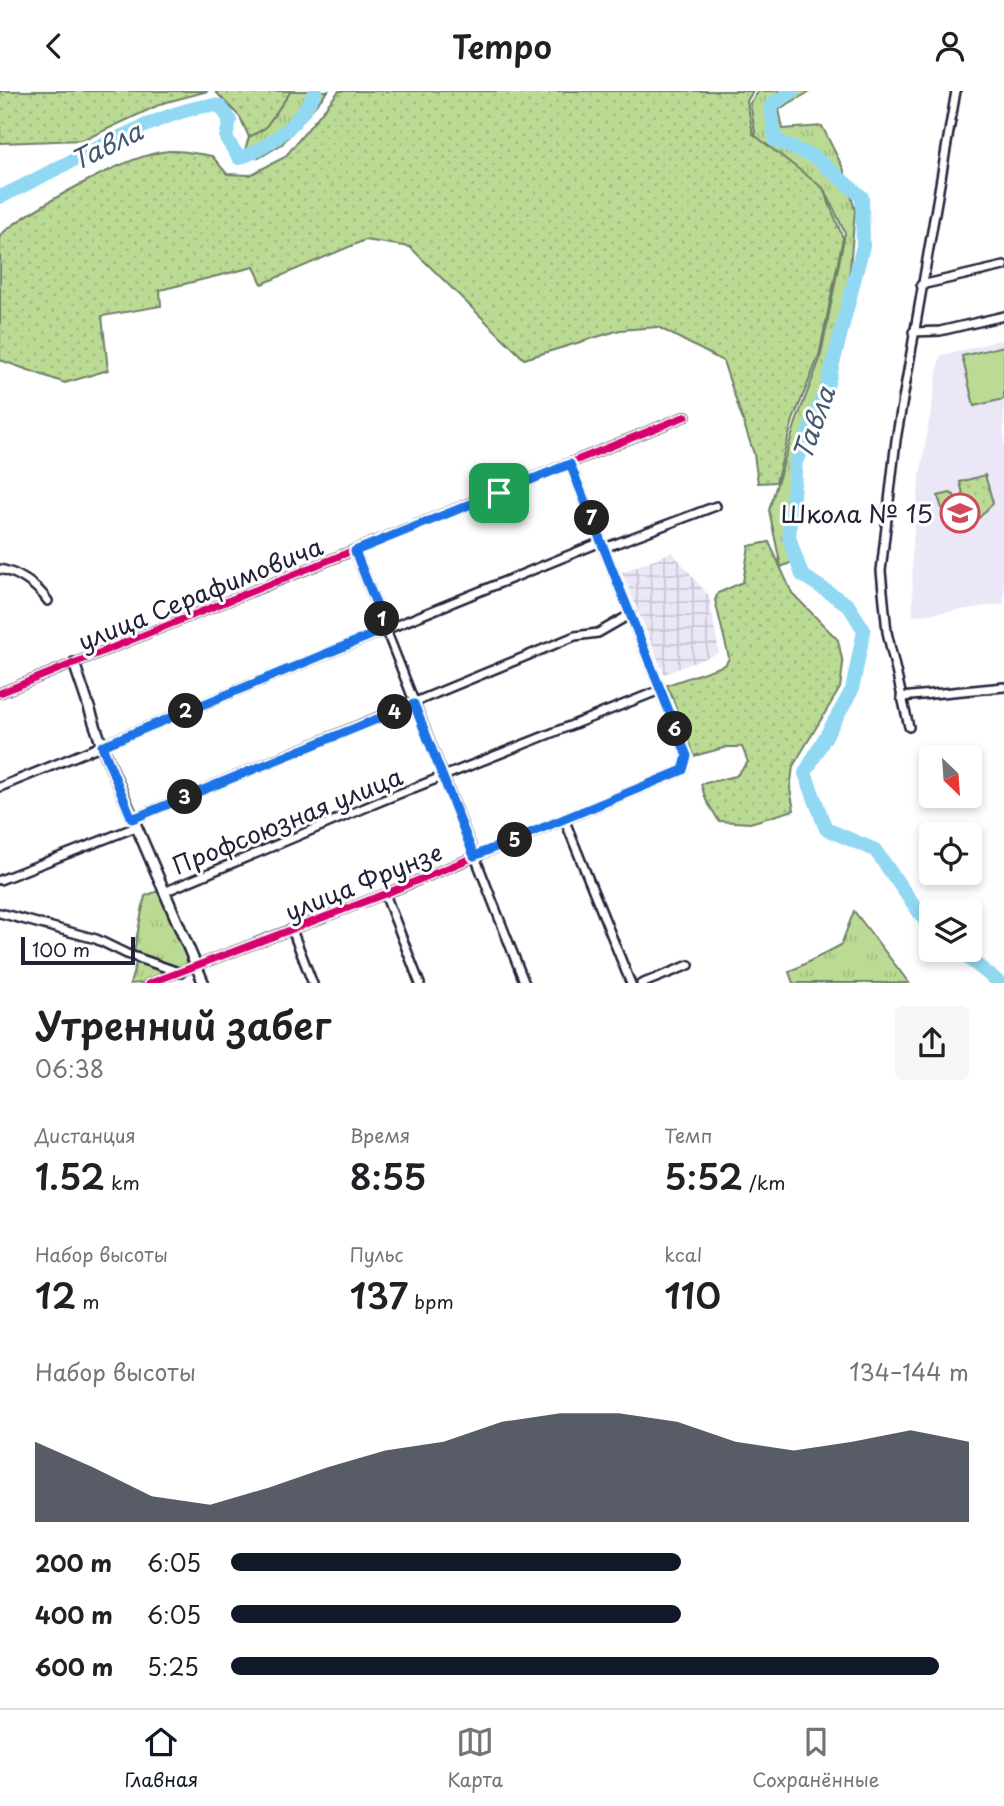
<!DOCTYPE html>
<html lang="ru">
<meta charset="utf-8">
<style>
:root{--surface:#fff;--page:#f6f6f6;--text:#202124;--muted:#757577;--line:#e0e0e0;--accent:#111827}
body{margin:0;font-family:"Playpen Sans",sans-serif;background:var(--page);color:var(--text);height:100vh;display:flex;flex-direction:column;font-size:26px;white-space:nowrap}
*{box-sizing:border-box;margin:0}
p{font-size:23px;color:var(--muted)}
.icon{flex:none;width:38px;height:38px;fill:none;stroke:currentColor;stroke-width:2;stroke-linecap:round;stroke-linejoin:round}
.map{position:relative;height:892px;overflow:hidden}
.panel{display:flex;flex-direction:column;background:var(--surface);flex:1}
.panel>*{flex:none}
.needle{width:46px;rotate:155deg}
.controls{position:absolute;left:919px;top:654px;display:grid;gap:14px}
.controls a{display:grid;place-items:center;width:63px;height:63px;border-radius:7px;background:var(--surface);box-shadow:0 4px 10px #0003;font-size:35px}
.scale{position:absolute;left:21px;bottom:18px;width:114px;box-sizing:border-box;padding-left:7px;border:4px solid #22223b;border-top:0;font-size:19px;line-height:24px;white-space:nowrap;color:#22223b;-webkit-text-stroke:5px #fff;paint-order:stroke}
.pin{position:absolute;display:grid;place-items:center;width:60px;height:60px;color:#fff;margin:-30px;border-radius:14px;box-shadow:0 4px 10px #0006}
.km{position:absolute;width:35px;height:35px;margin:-18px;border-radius:50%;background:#222;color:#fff;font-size:19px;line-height:35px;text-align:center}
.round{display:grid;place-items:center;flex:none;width:74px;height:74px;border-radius:7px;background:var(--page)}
.headline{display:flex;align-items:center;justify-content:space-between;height:119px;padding:0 35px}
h1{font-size:38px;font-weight:600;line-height:52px}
.stats{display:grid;grid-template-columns:repeat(3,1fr);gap:10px;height:119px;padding:7px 35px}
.stats div{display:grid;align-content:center}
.stats b{font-size:35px;font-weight:600}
.stats small{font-size:19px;font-weight:400}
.stats p{font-size:19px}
.chart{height:196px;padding:14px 35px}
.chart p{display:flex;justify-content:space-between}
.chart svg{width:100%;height:126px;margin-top:7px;fill:var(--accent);opacity:.7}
ul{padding:0 35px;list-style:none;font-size:23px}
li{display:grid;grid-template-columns:112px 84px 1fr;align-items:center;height:52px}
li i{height:18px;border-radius:9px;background:var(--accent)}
header{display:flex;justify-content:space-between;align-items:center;height:91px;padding:0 35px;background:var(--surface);font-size:32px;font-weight:600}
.tab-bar{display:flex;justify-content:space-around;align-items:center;height:98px;border-top:2px solid var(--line);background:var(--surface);font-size:19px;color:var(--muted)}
.tab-bar a{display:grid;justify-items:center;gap:4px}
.tab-bar .on{color:var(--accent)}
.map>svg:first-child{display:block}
.built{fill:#ebe7f6}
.industrial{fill:url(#industrial-grid)}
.grass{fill:url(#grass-tufts);stroke:#6e7e68;stroke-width:2}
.park{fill:url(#park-dots);stroke:#6e7e68;stroke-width:2}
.pitch{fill:#bbdb94;stroke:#6e7e68;stroke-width:2}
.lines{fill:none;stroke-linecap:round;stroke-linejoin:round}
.river{stroke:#91d8f3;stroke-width:14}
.minor-casing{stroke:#22223b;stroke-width:12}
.tertiary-casing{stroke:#22223b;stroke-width:14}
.minor{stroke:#fff;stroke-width:7}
.tertiary{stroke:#fff;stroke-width:9}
.cycleway-casing{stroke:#fff;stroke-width:11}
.cycleway{stroke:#d6006c;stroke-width:7}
.route-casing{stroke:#fff;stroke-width:14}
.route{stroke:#1a73e8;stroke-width:9}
.labels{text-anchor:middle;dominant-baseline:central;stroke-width:6;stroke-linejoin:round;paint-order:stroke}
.poi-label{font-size:24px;fill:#22223b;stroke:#fff;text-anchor:end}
.street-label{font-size:24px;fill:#22223b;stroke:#fff}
.water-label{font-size:26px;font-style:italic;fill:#435972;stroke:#fff}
</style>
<header><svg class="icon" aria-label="back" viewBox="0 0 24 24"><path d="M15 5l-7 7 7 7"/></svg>Tempo<svg class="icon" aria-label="person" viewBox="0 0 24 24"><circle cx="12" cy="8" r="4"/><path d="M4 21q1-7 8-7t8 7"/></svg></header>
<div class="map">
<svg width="1004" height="893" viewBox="0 0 1004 893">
<defs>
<pattern id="industrial-grid" width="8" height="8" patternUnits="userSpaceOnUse" patternTransform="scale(1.75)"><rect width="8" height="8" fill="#ebe7f6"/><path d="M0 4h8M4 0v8" fill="none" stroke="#c9c6d4"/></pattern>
<pattern id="grass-tufts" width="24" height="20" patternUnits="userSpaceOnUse" patternTransform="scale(1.75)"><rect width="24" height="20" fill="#bbdb94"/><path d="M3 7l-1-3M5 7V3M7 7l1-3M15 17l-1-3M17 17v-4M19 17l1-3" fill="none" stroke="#a0bc80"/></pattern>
<pattern id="park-dots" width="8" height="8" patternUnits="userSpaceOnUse" patternTransform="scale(1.75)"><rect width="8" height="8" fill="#bbdb94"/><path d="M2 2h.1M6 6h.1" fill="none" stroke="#a0bc80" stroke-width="1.8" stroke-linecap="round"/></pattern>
</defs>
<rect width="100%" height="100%" fill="#fff"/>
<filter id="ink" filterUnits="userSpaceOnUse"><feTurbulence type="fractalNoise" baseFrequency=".0143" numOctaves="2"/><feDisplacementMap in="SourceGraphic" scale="14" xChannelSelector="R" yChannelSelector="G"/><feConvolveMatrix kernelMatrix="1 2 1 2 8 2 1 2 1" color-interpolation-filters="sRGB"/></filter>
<g filter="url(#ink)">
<polygon class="built" points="1004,248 1004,513 913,525 912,459 920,385 940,265"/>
<polygon class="industrial" points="672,461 709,505 719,562 664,583 622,481"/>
<g class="grass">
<polygon points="291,0 328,0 282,53 259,67 244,62 249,46 265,37"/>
<polygon points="759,0 811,0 779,18 783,38 822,35 844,79 855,119 843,258 786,413 801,467 781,476 769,419 796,331 820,268 845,142 826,101 756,47 750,12"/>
<path d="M158 800C166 817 191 858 186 875L177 877 134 860 145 805Z"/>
<polygon points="854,820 909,892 793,892 789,881 841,854"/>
<polygon points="136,872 170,882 142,892 130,893"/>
</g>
<g class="park">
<polygon points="0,0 208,0 163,12 84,49 0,52"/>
<polygon points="215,0 291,0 265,37 249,46 240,26"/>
<path d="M339 0H753L747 10 753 43 823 97 843 147 819 265 793 329 776 391 758 392 754 363 723 270 658 236 620 239 524 268 410 156 365 149 262 193 254 176 160 199 161 215 102 225 108 279 65 292 0 269V144C33 117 127 63 169 60 183 59 199 63 212 65L227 83 250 84 285 66Z"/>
<polygon points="985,384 993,412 979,427 970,430 960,391"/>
<polygon points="769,451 792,502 838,549 843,573 840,597 793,675 790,698 794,719 750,732 719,730 706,709 701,693 736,685 748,671 742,656 727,656 694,665 667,594 725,574 729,567 715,509 718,502 743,491 749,455"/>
</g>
<g class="pitch">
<polygon points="1004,255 1004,308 974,315 962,265"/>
<polygon points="950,402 954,404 960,430 958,434 948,437 938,405"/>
</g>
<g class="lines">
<g class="river">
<polyline points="793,0 771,14 775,49 816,67 862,106 863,155 827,296 796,371 789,447 802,484 848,514 864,539 852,599 805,682 826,738 875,759 931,838"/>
<path d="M0 106C45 86 179 7 220 15L230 29 226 47 239 67C273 55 299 32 316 0"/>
<polyline points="958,859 1001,893"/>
</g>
<defs>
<g id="minor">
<polyline points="921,194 1004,175"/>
<polyline points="913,241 940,240 1004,225"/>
<polyline points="604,457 716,415"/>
<polyline points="355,460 525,893"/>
<path d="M0 478C19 482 37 494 48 510"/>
<polyline points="0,602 686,325"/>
<polyline points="901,606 1004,596"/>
<polyline points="909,636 887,541 881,480 896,349 956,0"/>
<polyline points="0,696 601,451"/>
<polyline points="132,728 575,545 598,542 631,523"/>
<polyline points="565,730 631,893"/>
<polyline points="0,789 136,736"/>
<polyline points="164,801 381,710 660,599"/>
<polyline points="385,803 420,893"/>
<polyline points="0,822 96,848 127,863 181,882"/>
<polyline points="292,839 313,893"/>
<polyline points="148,893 385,803 683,679 687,665 570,373"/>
<polyline points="641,893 689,874"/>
</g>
<polyline id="tertiary" points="74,572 102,655 204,893"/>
</defs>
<use href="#minor" class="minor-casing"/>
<use href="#tertiary" class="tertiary-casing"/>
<use href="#minor" class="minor"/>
<use href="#tertiary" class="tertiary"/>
<defs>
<g id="cycleway">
<polyline points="0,602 686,325"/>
<polyline points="148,893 385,803 683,679 687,665 570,373"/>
</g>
</defs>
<use href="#cycleway" class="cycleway-casing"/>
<use href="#cycleway" class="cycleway"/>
</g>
</g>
<g class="lines" filter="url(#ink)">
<defs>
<polygon id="route" points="570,373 687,665 683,679 474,765 414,613 132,728 102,655 386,538 355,460"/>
</defs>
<use href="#route" class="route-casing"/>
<use href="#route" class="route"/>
</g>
<defs>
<symbol id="school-ring" viewBox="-11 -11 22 22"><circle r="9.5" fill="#fff" stroke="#d1495b" stroke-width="1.5"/><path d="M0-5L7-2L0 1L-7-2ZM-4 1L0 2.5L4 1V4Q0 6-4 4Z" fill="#d1495b"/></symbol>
</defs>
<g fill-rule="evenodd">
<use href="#school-ring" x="938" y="400" width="44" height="44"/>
</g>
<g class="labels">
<g class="poi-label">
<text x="933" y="422">Школа № 15</text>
</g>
<g class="street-label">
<text transform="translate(200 502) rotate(-22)">улица Серафимовича</text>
<text transform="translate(287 729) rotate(-22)">Профсоюзная улица</text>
<text transform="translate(363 790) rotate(-22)">улица Фрунзе</text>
</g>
<g class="water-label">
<text transform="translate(106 54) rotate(-26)">Тавла</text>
<text transform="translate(813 332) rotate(-70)">Тавла</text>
</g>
</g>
</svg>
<div class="controls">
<a><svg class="needle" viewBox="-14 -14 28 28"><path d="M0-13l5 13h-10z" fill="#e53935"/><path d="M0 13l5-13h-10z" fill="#757577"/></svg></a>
<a><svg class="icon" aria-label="locate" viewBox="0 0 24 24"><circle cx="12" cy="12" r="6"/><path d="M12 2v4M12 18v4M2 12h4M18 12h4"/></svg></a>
<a><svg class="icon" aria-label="layers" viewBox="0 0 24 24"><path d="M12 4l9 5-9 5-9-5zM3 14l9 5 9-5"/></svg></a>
</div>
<div class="scale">100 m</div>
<div class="pin" style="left:499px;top:402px;background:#1e9e55"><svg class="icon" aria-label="arrive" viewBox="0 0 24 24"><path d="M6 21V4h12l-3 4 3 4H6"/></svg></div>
<b class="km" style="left:382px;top:528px">1</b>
<b class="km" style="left:186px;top:620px">2</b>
<b class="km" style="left:185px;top:706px">3</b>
<b class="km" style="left:395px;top:621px">4</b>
<b class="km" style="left:515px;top:749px">5</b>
<b class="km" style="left:675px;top:638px">6</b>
<b class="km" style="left:592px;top:427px">7</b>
</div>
<section class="panel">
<div class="headline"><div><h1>Утренний забег</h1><p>06:38</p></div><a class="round"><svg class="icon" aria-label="share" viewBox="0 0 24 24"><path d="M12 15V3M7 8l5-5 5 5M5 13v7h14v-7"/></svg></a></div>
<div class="stats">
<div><p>Дистанция</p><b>1.52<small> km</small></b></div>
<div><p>Время</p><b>8:55</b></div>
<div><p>Темп</p><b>5:52<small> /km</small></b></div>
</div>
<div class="stats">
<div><p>Набор высоты</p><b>12<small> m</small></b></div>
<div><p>Пульс</p><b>137<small> bpm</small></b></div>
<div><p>kcal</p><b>110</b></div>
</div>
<div class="chart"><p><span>Набор высоты</span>134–144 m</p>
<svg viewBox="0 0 160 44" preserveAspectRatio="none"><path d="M0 44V16L10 25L20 35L30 38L40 32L50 25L60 19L70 16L80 9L90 6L100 6L110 9L120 16L130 19L140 16L150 12L160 16V44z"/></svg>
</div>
<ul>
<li><b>200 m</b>6:05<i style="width:61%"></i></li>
<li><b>400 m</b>6:05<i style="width:61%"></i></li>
<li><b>600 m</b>5:25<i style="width:96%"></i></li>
</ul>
</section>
<nav class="tab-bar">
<a class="on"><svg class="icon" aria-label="home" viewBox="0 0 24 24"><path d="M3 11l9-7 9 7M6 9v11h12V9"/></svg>Главная</a>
<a><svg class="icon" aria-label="map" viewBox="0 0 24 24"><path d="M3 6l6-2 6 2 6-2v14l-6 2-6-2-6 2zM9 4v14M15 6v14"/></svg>Карта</a>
<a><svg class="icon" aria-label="saved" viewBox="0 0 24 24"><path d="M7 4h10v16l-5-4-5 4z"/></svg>Сохранённые</a>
</nav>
